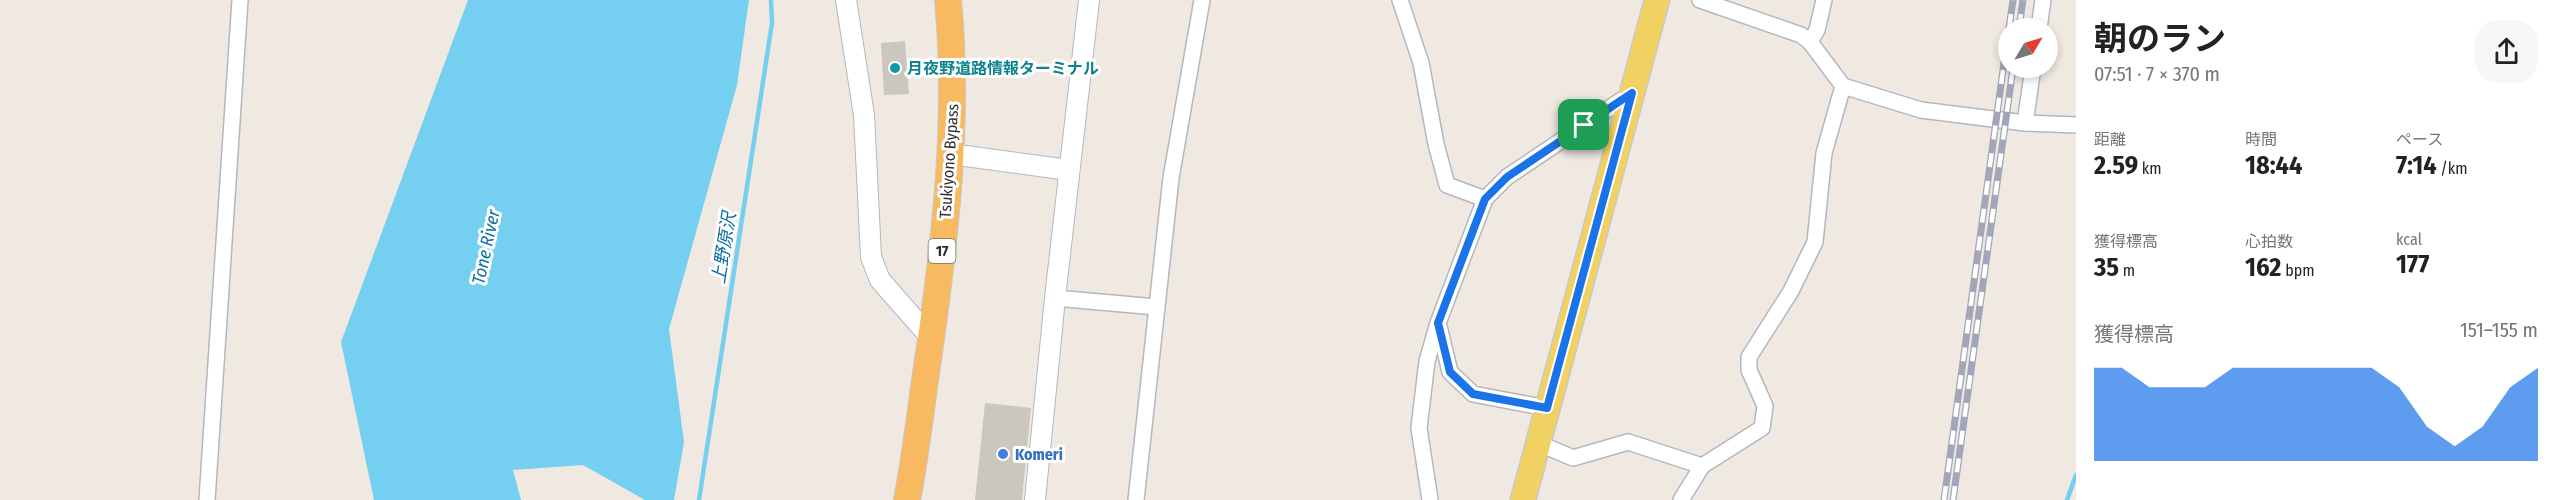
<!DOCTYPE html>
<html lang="ja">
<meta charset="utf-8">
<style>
:root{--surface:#fff;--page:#f6f6f6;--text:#222;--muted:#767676;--accent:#1a73e8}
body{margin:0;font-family:"Fira Sans Condensed","Noto Sans JP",sans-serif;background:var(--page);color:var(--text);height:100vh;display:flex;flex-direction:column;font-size:22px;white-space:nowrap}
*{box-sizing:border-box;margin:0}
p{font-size:20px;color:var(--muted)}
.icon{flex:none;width:33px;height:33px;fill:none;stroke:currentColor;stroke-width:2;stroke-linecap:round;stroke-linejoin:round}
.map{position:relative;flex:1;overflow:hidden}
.drawer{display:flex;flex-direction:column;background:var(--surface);width:480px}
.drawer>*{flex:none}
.needle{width:39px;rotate:52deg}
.tools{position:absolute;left:1998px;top:18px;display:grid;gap:12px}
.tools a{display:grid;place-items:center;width:60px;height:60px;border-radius:50%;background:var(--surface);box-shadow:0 3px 9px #0003;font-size:30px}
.pin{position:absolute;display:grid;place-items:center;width:51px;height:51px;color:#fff;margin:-26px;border-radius:12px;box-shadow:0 3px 9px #0006}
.round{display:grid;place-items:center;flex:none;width:63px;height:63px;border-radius:24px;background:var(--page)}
.overview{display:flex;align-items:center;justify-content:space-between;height:102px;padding:0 18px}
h1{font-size:33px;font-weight:700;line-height:45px}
.metrics{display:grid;grid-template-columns:repeat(3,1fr);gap:9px;height:102px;padding:6px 18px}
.metrics div{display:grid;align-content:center}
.metrics b{font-size:26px;font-weight:700}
.metrics small{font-size:16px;font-weight:400}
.metrics p{font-size:16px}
.chart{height:168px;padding:12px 18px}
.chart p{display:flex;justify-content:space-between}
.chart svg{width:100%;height:108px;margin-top:6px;fill:var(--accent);opacity:.7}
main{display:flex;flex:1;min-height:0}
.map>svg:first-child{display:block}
.water{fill:#75cff0}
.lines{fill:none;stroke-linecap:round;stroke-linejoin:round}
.stream{stroke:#75cff0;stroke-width:4.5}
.building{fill:#cbc7bf}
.minor-casing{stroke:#b4b7c1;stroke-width:18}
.tertiary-casing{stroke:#b4b7c1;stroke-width:22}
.primary-casing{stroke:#c9c9c9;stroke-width:27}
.trunk-casing{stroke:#c9c9c9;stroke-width:28}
.minor{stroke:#fff;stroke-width:15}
.tertiary{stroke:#fff;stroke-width:20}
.primary{stroke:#f2d163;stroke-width:24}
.trunk{stroke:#f8ba60;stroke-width:26}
.rail-casing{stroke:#a3a6b8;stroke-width:7}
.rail{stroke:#fff;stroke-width:4.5;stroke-dasharray:14;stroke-linecap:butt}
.route-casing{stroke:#fff;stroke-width:12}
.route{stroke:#1a73e8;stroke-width:8}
.culture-dot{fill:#0f9aa8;stroke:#fff;stroke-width:2}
.shop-dot{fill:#3f7fe0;stroke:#fff;stroke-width:2}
.labels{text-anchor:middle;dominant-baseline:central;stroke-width:6;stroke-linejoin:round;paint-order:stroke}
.shield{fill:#fff;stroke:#6d6d6d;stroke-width:1.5}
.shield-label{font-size:15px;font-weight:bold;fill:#2e2e2e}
.culture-label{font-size:16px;font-weight:bold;fill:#0d838f;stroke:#fff;text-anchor:start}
.street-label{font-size:16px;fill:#2e2e2e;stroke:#fff}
.shop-label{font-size:16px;font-weight:bold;fill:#366cbe;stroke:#fff;text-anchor:start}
.water-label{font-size:18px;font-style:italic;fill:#0d6fa3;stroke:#fff}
</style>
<main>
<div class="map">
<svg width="2076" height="500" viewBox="0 0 2076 500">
<rect width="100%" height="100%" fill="#efe9e1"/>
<polygon class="water" points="468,0 749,0 737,85 669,329 684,442 674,500 645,500 583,465 513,470 521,500 374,500 341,342"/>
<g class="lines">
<g class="stream">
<polyline points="699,500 772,23 771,0"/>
<polyline points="2067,500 2076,475"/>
</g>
</g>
<g class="building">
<polygon points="905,41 909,94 884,95 881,43"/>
<polygon points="985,403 1031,408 1022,500 975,500"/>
</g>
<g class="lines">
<defs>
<g id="minor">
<polyline points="1400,0 1421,63 1436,144 1447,185 1485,199"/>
<polyline points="1700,0 1801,35 1810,42 1843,86 1921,110 2025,123 2076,125"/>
<polyline points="2039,28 2043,0"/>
<polyline points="1810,42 1817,30 1824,0"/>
<polyline points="2025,123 2033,68"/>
<polyline points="1055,298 1156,307"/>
<polyline points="1439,326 1450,372 1473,394 1547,408"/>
<polyline points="1538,443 1573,458 1628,442 1702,466"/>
<polyline points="207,500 240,0"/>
<polyline points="1136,500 1171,178 1202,0"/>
<polyline points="1430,500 1419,428 1427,361 1438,323 1485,199 1507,177 1632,93"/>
<polyline points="1681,500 1702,466 1762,428 1765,406 1749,370 1749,357 1791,291 1815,242 1824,153 1843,86"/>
</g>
<g id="tertiary">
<polyline points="846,0 864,115 871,257 880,280 931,338"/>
<polyline points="951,154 1069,170"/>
<polyline points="1035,500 1055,298 1089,0"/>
</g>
<polyline id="primary" points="1523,500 1657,0"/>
<path id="trunk" d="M907 500C917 449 922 397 930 346 946 231 959 117 948 0"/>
</defs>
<use href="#minor" class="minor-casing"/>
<use href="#tertiary" class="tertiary-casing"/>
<use href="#primary" class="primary-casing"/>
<use href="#trunk" class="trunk-casing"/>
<use href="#minor" class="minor"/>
<use href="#tertiary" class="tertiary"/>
<use href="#primary" class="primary"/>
<use href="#trunk" class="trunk"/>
<defs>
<g id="rail">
<polyline points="2009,28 2013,0"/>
<polyline points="2019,28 2023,0"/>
<polyline points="1944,500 2008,34"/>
<polyline points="1953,500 2013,68"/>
</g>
</defs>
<use href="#rail" class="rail-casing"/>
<use href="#rail" class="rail"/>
</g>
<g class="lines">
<defs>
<polygon id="route" points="1632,93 1547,408 1473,394 1450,372 1438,323 1485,199 1507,177"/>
</defs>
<use href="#route" class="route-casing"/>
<use href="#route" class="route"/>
</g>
<circle class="culture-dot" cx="895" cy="68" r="6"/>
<circle class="shop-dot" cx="1003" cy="454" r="6"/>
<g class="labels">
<rect class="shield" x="928.5" y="239" width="27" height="24" rx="4.5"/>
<g class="shield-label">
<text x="942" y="251">17</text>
</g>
<g class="culture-label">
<text x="907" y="68">月夜野道路情報ターミナル</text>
</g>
<g class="street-label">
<text transform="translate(949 161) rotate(-86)">Tsukiyono Bypass</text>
</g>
<g class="shop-label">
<text x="1015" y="454">Komeri</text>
</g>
<g class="water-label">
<text transform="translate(486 247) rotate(-78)">Tone River</text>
<text transform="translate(724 248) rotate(-81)">上野原沢</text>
</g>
</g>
</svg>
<div class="tools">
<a><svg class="needle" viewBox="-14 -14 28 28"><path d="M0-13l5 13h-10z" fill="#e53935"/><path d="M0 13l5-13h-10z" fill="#767676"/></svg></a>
</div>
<div class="pin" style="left:1584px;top:125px;background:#1e9e55"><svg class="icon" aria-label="arrive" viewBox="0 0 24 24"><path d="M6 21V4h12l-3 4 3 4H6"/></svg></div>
</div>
<section class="drawer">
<div class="overview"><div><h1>朝のラン</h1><p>07:51 · 7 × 370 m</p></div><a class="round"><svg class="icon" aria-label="share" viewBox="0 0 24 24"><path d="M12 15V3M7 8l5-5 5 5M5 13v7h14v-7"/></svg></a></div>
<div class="metrics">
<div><p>距離</p><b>2.59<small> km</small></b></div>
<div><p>時間</p><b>18:44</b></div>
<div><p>ペース</p><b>7:14<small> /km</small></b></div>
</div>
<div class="metrics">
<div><p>獲得標高</p><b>35<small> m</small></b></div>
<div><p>心拍数</p><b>162<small> bpm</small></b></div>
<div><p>kcal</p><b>177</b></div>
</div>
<div class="chart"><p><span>獲得標高</span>151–155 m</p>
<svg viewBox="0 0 160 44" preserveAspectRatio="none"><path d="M0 44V6L10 6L20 14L30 14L40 14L50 6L60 6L70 6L80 6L90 6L100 6L110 14L120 30L130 38L140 30L150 14L160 6V44z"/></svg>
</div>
</section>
</main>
